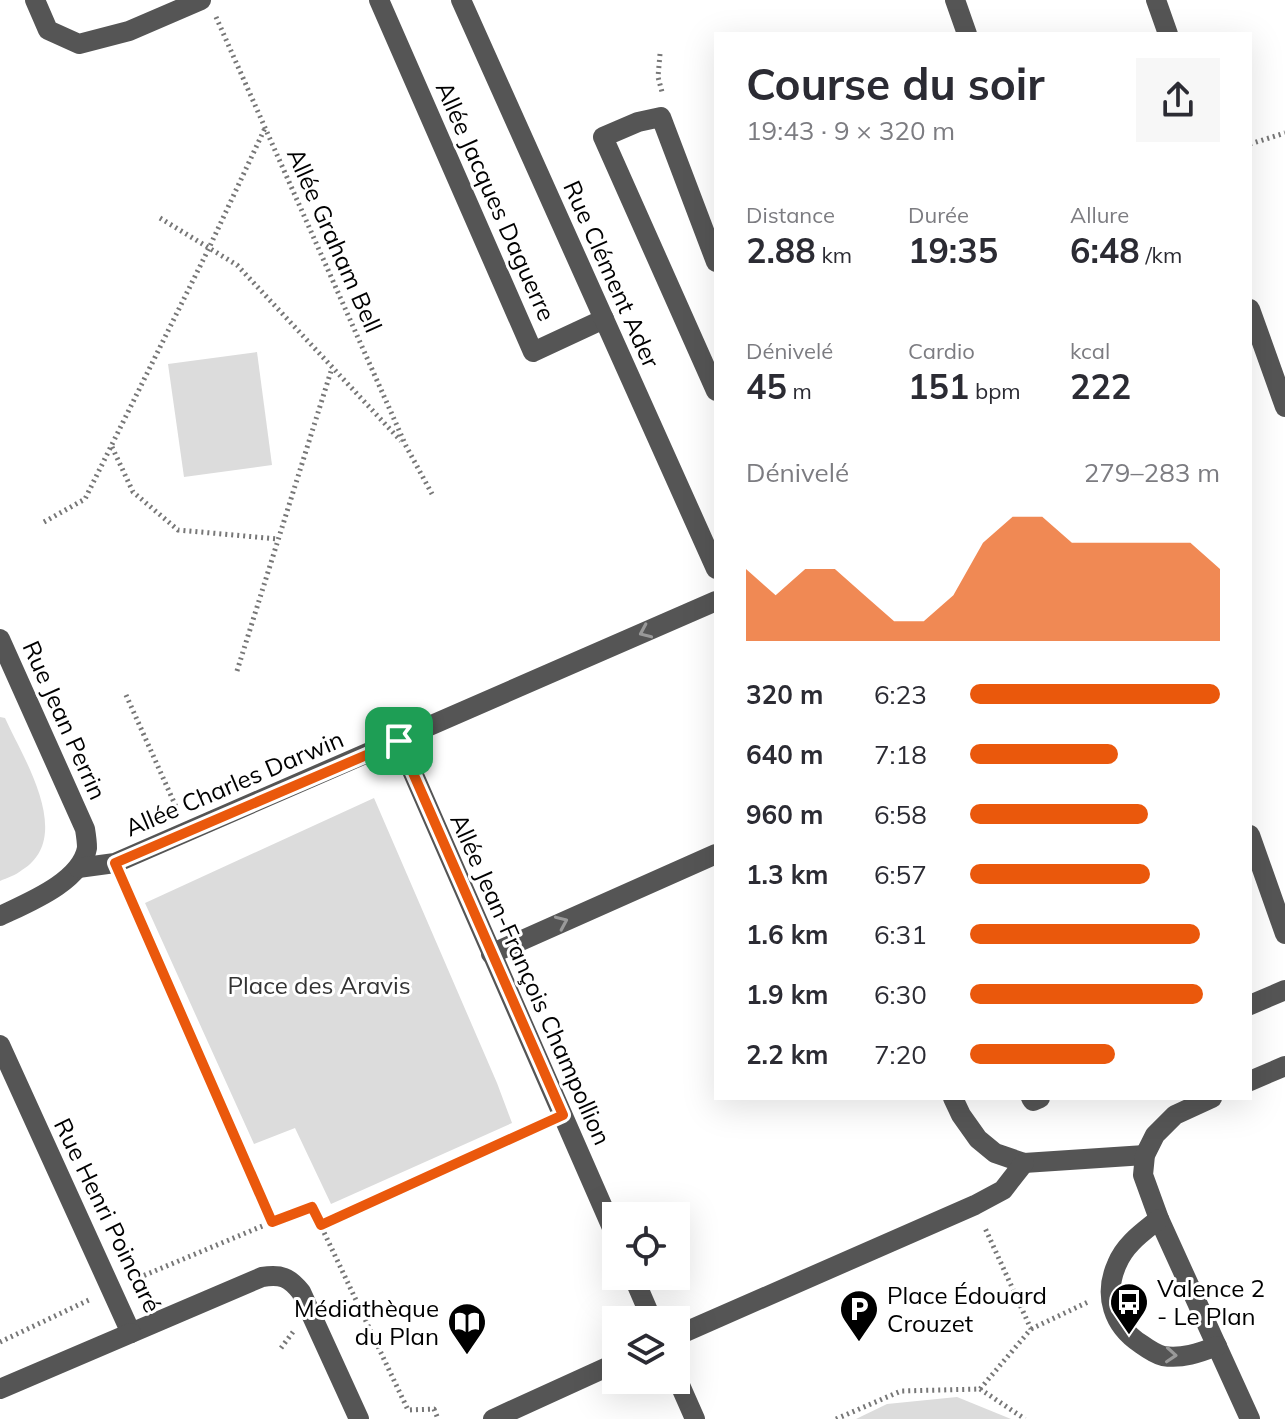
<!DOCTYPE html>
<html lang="fr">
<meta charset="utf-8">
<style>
:root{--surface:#fff;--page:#f7f7f7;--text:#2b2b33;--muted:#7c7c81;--accent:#ea580c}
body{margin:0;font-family:Mulish,sans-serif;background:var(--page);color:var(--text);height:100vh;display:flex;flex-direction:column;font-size:30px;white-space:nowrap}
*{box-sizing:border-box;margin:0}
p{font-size:26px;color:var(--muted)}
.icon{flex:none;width:44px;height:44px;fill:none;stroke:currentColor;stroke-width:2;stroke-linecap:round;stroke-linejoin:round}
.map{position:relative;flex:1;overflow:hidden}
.panel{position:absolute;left:714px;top:32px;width:538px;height:1068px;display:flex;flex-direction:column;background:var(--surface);border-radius:0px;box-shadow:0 8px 32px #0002}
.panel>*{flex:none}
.tools{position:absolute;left:602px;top:1202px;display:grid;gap:16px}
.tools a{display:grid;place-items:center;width:88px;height:88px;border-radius:0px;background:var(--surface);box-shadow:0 8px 32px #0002;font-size:40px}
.pin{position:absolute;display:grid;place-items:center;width:68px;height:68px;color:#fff;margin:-34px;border-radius:16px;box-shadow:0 4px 12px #0006}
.round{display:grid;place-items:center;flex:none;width:84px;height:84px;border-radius:0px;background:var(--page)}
.summary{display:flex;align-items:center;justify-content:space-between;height:136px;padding:0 32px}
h1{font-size:44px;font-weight:700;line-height:60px}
.metrics{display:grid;grid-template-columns:repeat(3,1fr);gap:12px;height:136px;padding:8px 32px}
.metrics div{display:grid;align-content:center}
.metrics b{font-size:34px;font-weight:700}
.metrics small{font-size:22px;font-weight:400}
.metrics p{font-size:22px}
.chart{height:224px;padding:16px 32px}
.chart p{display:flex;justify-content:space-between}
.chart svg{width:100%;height:144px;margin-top:8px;fill:var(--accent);opacity:.7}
ul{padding:0 32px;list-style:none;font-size:26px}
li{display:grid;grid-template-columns:128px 96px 1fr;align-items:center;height:60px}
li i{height:20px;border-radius:10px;background:var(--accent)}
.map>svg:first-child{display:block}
.green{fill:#dcdcdc}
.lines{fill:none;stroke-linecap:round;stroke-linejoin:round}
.path{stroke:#777;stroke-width:5;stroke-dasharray:2 4;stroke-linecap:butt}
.minor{stroke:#555;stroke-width:20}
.oneway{stroke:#999}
.route-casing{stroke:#fff;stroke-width:16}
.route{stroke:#ea580c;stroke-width:10}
.labels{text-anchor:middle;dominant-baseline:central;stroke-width:6;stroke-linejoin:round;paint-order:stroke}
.street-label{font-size:24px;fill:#000;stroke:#fff}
.park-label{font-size:24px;fill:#333;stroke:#fff}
.poi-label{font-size:24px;fill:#000;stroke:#fff;text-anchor:start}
</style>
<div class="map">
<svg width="1285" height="1419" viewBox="0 0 1285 1419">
<rect width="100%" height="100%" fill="#fff"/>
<g class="green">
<polygon points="257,352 272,465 184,477 168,364"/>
<path d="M0 717 5 718C23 758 75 837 22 870 16 875 7 878 0 881Z"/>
<polygon points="374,798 497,1083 512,1123 331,1204 295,1128 254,1144 145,903"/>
<polygon points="957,1397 1011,1419 856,1419 887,1404"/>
</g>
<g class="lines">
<g class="path">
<polyline points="216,17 406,446 432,494"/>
<polyline points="660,54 658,77 662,92"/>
<polyline points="1250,144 1285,133"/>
<polyline points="160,218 237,265 401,441"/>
<polyline points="112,447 133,492 178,530 278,539"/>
<polyline points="44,522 85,499 209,248 265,128"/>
<polyline points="237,671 332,368"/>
<polyline points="126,695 177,809"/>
<polyline points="125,886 272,1222 312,1207 408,1410 434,1409 438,1419"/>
<polyline points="321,1225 540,1126"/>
<polyline points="133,1280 272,1222"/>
<polyline points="1031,1329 1088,1302"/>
<polyline points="0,1342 91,1299"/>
<polyline points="281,1348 293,1332"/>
<polyline points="980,1389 1025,1419"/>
<polyline points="836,1419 901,1391 980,1389 1031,1329 985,1228"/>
</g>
<g class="minor">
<polyline points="35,0 48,30 79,44 129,31 201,0"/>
<polyline points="379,0 533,352 604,319"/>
<polyline points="461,0 716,569"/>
<polyline points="955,0 967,34"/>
<polyline points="1156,0 1168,34"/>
<polyline points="716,262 661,117 638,122 603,137 716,391"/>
<polyline points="1250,309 1285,407"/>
<path d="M0 639 85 829C86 835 87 842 87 848 81 882 27 903 0 916"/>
<polyline points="399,741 616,1237"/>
<polyline points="1250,835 1285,934"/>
<polyline points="78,868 115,863 716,601"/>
<polyline points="491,954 716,854"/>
<polyline points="1250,1005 1285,990"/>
<path d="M0 1045 131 1333 262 1277C281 1274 289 1277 301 1292L359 1419"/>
<polyline points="1250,1081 1285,1066"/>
<polyline points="953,1098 961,1115 978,1139 995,1153 1024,1163 1145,1155"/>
<polyline points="1031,1098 1033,1101 1040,1098"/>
<polyline points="1212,1098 1175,1115 1155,1135 1145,1155 1143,1175 1159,1219 1250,1419"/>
<path d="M1159 1219C1143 1232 1125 1244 1117 1264 1103 1295 1113 1326 1141 1344 1148 1349 1155 1354 1163 1356 1182 1359 1199 1353 1217 1346"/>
<polyline points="633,1276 652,1320"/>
<polyline points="676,1336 975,1205 1003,1190 1024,1163"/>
<polyline points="676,1376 695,1419"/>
<polyline points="0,1389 131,1333"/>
<polyline points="493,1419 616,1363"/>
</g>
</g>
<defs><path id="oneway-chevron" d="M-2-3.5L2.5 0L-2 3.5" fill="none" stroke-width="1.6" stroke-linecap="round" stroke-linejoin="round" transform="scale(2)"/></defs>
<g class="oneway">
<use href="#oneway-chevron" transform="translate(645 632) rotate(156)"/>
<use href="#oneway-chevron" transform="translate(562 922) rotate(-24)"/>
<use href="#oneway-chevron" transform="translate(1171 1355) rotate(4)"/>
</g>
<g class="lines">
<defs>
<polygon id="route" points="399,741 563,1115 321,1225 312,1207 272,1222 115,863"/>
</defs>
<use href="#route" class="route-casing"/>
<use href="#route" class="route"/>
</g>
<defs>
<symbol id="bus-pin" viewBox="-11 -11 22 30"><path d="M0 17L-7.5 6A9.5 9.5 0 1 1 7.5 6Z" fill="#000" stroke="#fff"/><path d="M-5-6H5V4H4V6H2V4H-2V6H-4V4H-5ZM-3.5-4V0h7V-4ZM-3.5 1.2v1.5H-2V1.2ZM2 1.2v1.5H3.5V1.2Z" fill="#fff"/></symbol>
<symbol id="parking-pin" viewBox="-11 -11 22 30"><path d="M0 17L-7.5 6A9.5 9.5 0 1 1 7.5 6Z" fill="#000" stroke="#fff"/><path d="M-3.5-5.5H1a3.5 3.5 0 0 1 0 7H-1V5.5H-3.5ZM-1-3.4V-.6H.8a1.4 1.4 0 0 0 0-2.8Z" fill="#fff"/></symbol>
<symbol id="library-pin" viewBox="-11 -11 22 30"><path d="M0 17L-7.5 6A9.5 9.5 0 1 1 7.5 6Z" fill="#000" stroke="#fff"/><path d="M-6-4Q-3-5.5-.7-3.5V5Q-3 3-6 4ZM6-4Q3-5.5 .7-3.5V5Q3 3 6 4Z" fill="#fff"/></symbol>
</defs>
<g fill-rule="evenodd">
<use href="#bus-pin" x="1107" y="1280" width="44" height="60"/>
<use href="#parking-pin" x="837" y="1287" width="44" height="60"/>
<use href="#library-pin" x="445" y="1300" width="44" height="60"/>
</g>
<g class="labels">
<g class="street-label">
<text transform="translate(496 201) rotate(66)">Allée Jacques Daguerre</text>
<text transform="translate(335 240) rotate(66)">Allée Graham Bell</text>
<text transform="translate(612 274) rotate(66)">Rue Clément Ader</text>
<text transform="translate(65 720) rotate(66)">Rue Jean Perrin</text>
<text transform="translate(234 783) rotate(-23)">Allée Charles Darwin</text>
<text transform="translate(531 979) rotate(66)">Allée Jean-François Champollion</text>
<text transform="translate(108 1215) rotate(64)">Rue Henri Poincaré</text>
</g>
<g class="park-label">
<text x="319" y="985">Place des Aravis</text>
</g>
<g class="poi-label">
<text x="1157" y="1288">Valence 2<tspan x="1157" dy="28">- Le Plan</tspan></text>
<text x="887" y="1295">Place Édouard<tspan x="887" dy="28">Crouzet</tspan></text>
<text x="439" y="1308" text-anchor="end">Médiathèque<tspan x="439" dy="28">du Plan</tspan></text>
</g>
</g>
</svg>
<div class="tools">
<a><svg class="icon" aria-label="locate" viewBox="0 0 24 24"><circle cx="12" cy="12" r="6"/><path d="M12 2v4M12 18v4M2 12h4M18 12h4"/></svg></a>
<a><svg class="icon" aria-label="layers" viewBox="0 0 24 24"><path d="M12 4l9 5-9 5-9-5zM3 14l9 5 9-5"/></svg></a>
</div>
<div class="pin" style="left:399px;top:741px;background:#1e9e55"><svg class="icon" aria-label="arrive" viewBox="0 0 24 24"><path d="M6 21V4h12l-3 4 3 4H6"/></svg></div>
<section class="panel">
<div class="summary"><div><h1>Course du soir</h1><p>19:43 · 9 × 320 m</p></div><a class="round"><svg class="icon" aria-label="share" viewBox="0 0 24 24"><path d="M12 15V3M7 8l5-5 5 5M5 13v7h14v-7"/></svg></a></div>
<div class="metrics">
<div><p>Distance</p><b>2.88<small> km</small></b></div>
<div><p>Durée</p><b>19:35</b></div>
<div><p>Allure</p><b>6:48<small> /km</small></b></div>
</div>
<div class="metrics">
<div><p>Dénivelé</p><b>45<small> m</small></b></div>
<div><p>Cardio</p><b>151<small> bpm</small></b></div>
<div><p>kcal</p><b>222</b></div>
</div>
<div class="chart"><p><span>Dénivelé</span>279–283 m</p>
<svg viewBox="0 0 160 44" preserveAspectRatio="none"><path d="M0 44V22L10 30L20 22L30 22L40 30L50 38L60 38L70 30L80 14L90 6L100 6L110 14L120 14L130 14L140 14L150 14L160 22V44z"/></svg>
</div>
<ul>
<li><b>320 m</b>6:23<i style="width:100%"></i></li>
<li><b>640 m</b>7:18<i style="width:59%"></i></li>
<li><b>960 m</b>6:58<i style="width:71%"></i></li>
<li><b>1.3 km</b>6:57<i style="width:72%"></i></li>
<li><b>1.6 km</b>6:31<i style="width:92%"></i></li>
<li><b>1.9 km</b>6:30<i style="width:93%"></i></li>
<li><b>2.2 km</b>7:20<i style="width:58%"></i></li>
</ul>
</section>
</div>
